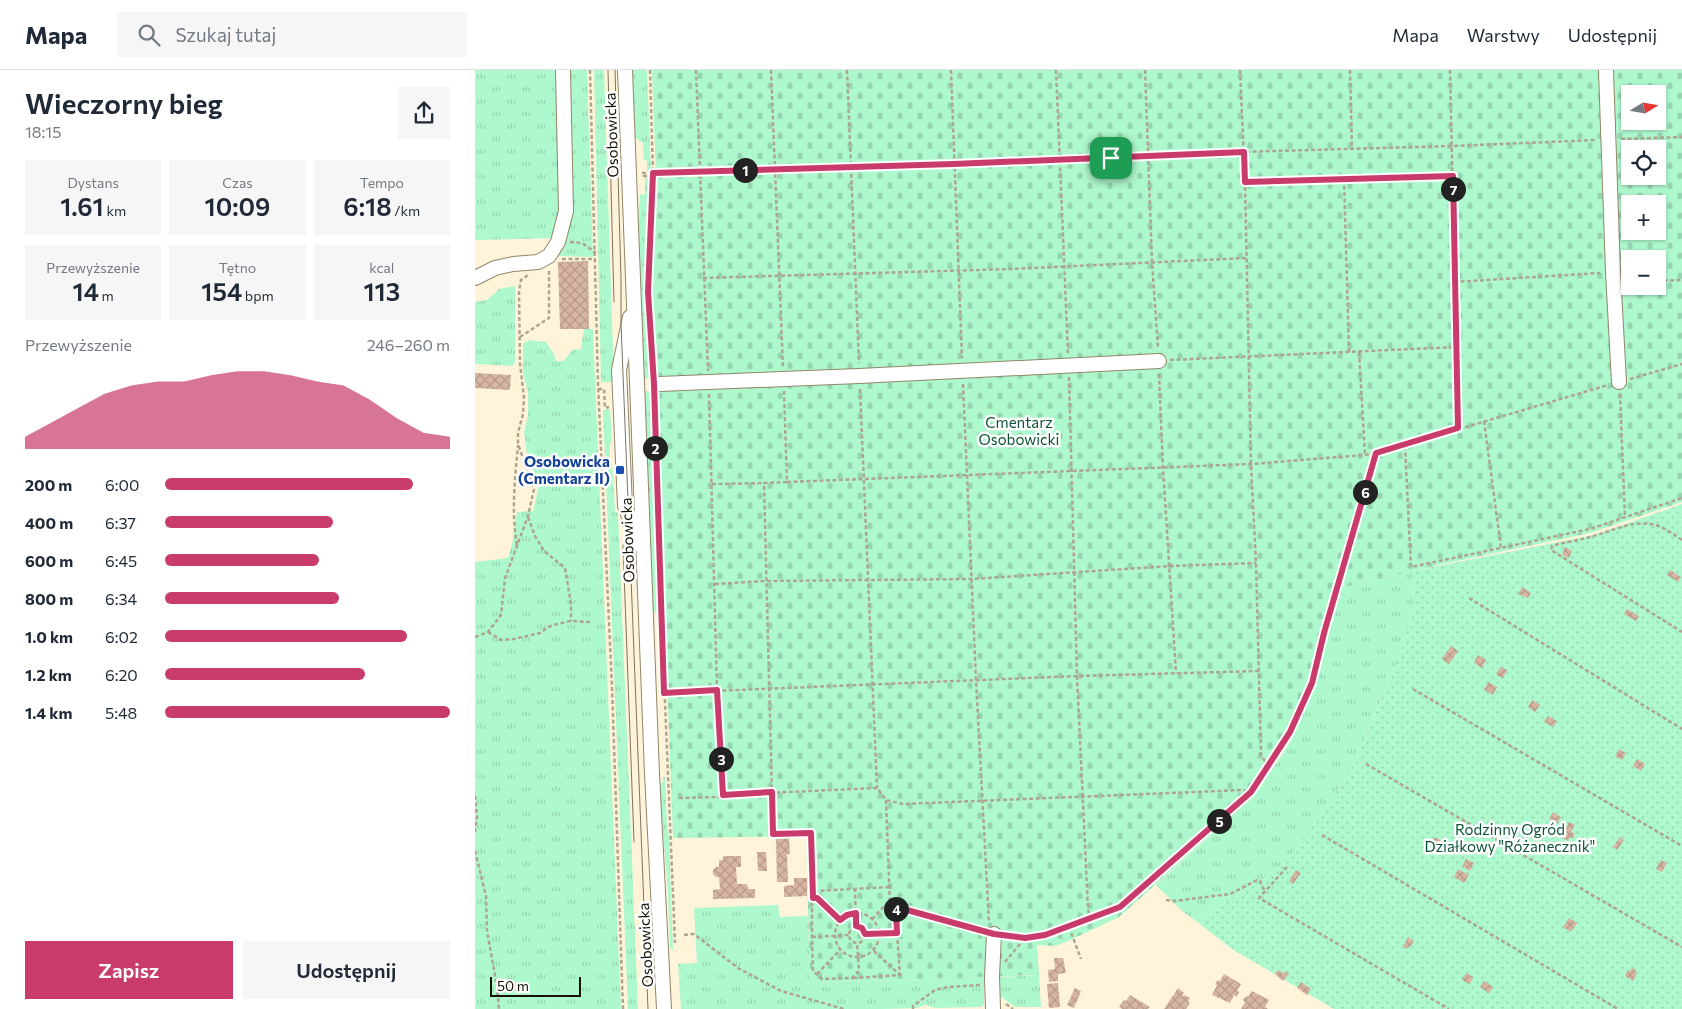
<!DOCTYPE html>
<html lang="pl">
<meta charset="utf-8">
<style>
:root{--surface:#fff;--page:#f6f6f7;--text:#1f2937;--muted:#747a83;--line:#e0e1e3;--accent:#c83b6b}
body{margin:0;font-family:Commissioner,sans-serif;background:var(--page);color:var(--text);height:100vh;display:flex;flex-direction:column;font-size:19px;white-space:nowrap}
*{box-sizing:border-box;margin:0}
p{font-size:16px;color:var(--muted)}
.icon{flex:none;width:28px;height:28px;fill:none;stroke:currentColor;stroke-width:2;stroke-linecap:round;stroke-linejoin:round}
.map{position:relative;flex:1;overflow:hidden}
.drawer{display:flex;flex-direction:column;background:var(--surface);width:475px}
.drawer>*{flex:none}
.needle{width:32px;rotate:79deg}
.buttons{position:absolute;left:1146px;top:15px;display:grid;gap:10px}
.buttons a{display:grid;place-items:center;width:45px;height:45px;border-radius:0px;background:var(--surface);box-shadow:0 1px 4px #0004;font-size:25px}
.scale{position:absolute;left:15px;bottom:12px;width:91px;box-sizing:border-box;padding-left:5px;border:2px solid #161106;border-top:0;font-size:14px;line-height:18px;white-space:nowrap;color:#161106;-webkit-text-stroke:4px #fff;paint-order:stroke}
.pin{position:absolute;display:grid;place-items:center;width:42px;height:42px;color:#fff;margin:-21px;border-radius:10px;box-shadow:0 2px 8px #0006}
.km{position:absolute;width:25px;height:25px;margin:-12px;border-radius:50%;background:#222;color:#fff;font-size:14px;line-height:25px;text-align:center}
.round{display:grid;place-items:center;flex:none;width:52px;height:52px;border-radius:0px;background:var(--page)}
.summary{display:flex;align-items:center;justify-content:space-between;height:85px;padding:0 25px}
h1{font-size:28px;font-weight:600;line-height:38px}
.figures{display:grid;grid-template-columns:repeat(3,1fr);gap:8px;height:85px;padding:5px 25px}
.figures div{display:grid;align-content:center;border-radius:0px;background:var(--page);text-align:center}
.figures b{font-size:25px;font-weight:600}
.figures small{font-size:14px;font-weight:400}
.figures p{font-size:14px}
.chart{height:140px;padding:10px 25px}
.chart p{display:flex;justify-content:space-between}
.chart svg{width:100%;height:90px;margin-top:5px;fill:var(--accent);opacity:.7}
.primary-button{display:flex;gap:10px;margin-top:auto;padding:10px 25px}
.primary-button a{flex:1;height:58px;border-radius:0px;background:var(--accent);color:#fff;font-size:20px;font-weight:600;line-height:58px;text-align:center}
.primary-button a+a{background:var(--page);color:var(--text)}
ul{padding:0 25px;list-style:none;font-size:16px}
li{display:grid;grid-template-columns:80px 60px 1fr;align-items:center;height:38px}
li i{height:12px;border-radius:6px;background:var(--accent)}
header{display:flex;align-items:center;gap:30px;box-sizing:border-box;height:70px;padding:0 25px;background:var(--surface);border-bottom:1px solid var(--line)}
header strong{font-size:24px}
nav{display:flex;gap:28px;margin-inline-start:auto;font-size:18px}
.search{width:350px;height:45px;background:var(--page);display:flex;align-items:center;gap:12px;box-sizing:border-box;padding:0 18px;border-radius:0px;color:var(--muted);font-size:19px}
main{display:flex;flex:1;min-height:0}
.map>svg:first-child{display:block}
.grass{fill:url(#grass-tufts)}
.cemetery{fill:url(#cemetery-stones);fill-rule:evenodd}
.garden{fill:url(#garden-dots)}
.building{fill:url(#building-cross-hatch)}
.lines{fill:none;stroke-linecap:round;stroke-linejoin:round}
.minor-casing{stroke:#918667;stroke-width:16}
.path{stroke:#aea58f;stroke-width:2.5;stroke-dasharray:4 2.5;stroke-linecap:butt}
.minor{stroke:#fff;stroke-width:14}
.tram{stroke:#7c7462;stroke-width:1}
.route-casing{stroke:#fff;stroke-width:10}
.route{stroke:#c83b6b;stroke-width:6}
.transit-dot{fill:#1a4fb4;stroke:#fff;stroke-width:2}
.labels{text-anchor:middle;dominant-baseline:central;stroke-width:5;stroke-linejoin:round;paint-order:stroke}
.street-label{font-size:15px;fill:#161106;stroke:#fff}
.park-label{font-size:15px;fill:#0c5435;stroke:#fff}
.transit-label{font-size:15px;font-weight:bold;fill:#164399;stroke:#fff;text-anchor:end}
</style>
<header>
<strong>Mapa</strong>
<div class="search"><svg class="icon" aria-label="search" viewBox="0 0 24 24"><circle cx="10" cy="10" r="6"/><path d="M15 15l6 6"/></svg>Szukaj tutaj</div>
<nav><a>Mapa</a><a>Warstwy</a><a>Udostępnij</a></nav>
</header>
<main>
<section class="drawer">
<div class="summary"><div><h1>Wieczorny bieg</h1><p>18:15</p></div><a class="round"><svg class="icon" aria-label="share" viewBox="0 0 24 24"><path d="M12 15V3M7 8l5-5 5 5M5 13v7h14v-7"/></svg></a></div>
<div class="figures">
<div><p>Dystans</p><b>1.61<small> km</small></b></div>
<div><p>Czas</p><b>10:09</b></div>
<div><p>Tempo</p><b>6:18<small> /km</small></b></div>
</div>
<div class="figures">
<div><p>Przewyższenie</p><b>14<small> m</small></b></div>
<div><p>Tętno</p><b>154<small> bpm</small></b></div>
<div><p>kcal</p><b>113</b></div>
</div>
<div class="chart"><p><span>Przewyższenie</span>246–260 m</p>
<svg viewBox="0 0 160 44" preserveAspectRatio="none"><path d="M0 44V38L10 31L20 24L30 17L40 13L50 11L60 11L70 8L80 6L90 6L100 8L110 11L120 13L130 20L140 29L150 36L160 38V44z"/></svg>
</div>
<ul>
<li><b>200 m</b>6:00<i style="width:87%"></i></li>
<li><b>400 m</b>6:37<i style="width:59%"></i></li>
<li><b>600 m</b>6:45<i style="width:54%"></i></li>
<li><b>800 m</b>6:34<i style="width:61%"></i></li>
<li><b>1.0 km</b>6:02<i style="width:85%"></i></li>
<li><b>1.2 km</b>6:20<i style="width:70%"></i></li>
<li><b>1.4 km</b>5:48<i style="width:100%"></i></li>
</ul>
<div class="primary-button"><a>Zapisz</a><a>Udostępnij</a></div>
</section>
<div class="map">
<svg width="1207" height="939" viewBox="0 0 1207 939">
<defs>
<pattern id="grass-tufts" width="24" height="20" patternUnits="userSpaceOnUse" patternTransform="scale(1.25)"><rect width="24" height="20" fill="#aef8cd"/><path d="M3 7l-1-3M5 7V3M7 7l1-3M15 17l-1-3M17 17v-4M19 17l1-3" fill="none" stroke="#95d4af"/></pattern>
<pattern id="cemetery-stones" width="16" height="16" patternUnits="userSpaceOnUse" patternTransform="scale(1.25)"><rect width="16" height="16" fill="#aef8cd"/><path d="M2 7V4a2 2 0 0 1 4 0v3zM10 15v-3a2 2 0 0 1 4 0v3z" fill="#95d4af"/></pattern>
<pattern id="garden-dots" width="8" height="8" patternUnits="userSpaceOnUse" patternTransform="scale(1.25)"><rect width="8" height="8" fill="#aef8cd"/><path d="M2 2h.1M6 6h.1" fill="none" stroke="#95d4af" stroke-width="1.8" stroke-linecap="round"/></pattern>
<pattern id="building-cross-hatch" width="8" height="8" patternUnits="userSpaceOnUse" patternTransform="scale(1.25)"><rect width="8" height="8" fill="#d6b6a2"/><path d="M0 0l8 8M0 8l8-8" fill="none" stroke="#b79b8a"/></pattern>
</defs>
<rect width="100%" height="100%" fill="#fff4d9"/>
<g class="grass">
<polygon points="0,0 80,0 87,141 80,168 0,170"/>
<polygon points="94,0 112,0 118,187 83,186 95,140"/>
<polygon points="119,0 129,0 139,312 126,312"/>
<polygon points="157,0 172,0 176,101 172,101 172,91 169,90 168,73 160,67"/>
<polygon points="170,108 176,108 171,223 175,306 171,309 168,310 162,164 165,125 170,124"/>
<polygon points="40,216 40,292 38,296 0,294 0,232 12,230 24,219"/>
<polygon points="109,259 118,259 146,939 0,939 0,492 33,488 37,475 42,442 58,441 64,415 52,385 49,362 53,345 53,323 48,303 48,273 56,270 71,272 79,284 81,291 89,291 97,280 106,279"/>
<polygon points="168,321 172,321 175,324 184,544 181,544 176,536"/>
<polygon points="135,339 137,373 135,373 135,391 137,391 140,442 143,443 163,939 153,939 128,340"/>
<polygon points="938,501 939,535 923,591 874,705 810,794 768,820 729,848 725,854 707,841 681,815 780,726 814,674 820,663 846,596 855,553 863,525 869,517"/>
<polygon points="188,707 190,707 192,754 194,767 198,881 195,877 193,822 184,713 188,712"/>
<polygon points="303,835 305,847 333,846 335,913 509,907 509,934 506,937 460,938 450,935 442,938 410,939 206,939 203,894 222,893 219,838"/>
<polygon points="564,905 566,937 540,937 525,926 525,907"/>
</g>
<path class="cemetery" d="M177 0H1207V432L1115 463 973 493 869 517 867 524 863 525 855 553 846 596 820 663 780 726 644 847 591 872 580 876 562 875 564 905 335 913 331 766 198 768 182 347 185 317 182 298 177 282 175 222 181 107ZM1155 24H1182V51H1155ZM1155 79H1182V106H1155ZM1155 134H1182V161H1155ZM1155 189H1182V216H1155Z"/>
<polygon class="garden" points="1207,434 1207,939 859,939 757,879 725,854 729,848 768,820 810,794 874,705 923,591 939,535 938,501 1119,465"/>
<g class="building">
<polygon points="113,191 114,259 85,259 83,192"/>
<polygon points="0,303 36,305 35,320 0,318"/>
<polygon points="1090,477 1097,481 1094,488 1087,485"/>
<polygon points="1195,500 1206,507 1203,512 1192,505"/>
<polygon points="1047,517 1056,523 1053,528 1043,524"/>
<polygon points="1152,539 1164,546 1161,551 1149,544"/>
<polygon points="976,576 983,581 974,594 967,589"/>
<polygon points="1003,585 1011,590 1007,598 999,593"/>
<polygon points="1025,597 1032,600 1028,608 1021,605"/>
<polygon points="1013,612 1022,617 1018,625 1009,620"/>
<polygon points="1057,630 1065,635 1060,642 1053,637"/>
<polygon points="1073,646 1082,651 1078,657 1069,652"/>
<polygon points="1144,679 1151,683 1147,690 1140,686"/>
<polygon points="1162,689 1170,694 1166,701 1158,696"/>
<polygon points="1078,742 1086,747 1082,754 1074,749"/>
<polygon points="1094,752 1100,755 1096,762 1100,764 1098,768 1095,767 1093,771 1086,767"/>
<polygon points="314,767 315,784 312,784 313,812 302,812 301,768"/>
<polygon points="960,767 968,772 963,779 955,774"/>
<polygon points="1145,767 1149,770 1142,780 1138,777"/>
<polygon points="282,782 291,782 292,801 283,801"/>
<polygon points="248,786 266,786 266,797 261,797 262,814 272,814 273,819 280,819 280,828 238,829 238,820 245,819 244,807 241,807 238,804 238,800 241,797 244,797 244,790 248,790"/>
<polygon points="991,789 999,793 995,801 987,796"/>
<polygon points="1186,790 1192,793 1187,802 1181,799"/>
<polygon points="983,799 994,805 989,813 979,807"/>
<polygon points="821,800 826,803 818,814 814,811"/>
<polygon points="319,808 332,808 332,826 309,827 309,816 319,815"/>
<polygon points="1094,848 1102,853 1096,862 1088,857"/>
<polygon points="933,867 939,871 934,878 933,877 931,879 928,876"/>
<polygon points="579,888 588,888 591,903 583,904 583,911 574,912 573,900 580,899"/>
<polygon points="1157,898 1161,900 1160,902 1162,903 1158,911 1150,906 1153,900 1155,901"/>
<polygon points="804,900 809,904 810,901 814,904 808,911 800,904"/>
<polygon points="991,903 998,907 995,914 987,910"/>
<polygon points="749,904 766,914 762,921 764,922 762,927 759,925 755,933 737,925 742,915 740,914 743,910 745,911"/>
<polygon points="1009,911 1018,917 1014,923 1005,917"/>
<polygon points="826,912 836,919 832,925 822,918"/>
<polygon points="583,913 585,937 574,938 572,914"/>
<polygon points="600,918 606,921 599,938 592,935"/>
<polygon points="703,918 709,923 706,927 709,925 715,928 713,932 715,933 711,939 689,939"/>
<polygon points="777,921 794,930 790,937 793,939 766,939 770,932 768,930 771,926 773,927"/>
<polygon points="655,925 675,937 673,939 647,939 644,937 649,930 651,931"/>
</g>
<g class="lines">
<defs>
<g id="minor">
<polyline points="150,0 177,704 189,939"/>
<polyline points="1131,0 1138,202 1144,312"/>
<polyline points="0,208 20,198 38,194 63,192 74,186 83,172 91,141 88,0"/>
<polyline points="155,247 144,300 150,436 164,474"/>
<polyline points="184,314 384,306 684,291"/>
<polyline points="518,939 517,906 519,864"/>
</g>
</defs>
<use href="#minor" class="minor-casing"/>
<g class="path">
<polyline points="115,0 123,314 137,617 148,939"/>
<polyline points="175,0 178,103 173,222 178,303"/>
<polyline points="221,0 233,301"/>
<polyline points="296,0 308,298"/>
<polyline points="372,0 384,293"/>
<polyline points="476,0 487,288"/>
<polyline points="581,0 593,284"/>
<polyline points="670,0 677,192 683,278"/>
<polyline points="765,0 770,112 776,394 781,493 786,685 793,696"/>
<polyline points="875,0 877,79"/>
<polyline points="975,0 983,359"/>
<polyline points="1146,69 1207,67"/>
<polyline points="167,103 479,94 727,83 978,76 1121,70"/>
<polyline points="168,106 178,106"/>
<polyline points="869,109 874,282"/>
<polyline points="770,112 978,106"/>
<polyline points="95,172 107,173 121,183"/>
<polyline points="87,189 121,189"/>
<polyline points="228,208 536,199 772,188"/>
<polyline points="1182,211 1207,210"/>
<polyline points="979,212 1125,203"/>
<polyline points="45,267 74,248 74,201"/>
<polyline points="884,282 890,385"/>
<polyline points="695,290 981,277"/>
<polyline points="684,304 688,398 701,603"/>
<polyline points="594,307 602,606 613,839 615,850"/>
<polyline points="1155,309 1207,294"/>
<polyline points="488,314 501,610 514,853"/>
<polyline points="123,319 129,319 130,338 134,337"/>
<polyline points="385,319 402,718"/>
<path d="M309 321 312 412 289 413 298 764 336 763C338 809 336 855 338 901L347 909 377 908 384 901 382 873"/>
<polyline points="179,324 185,511 200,873"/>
<polyline points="234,324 242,620 247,725 402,718 411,730 428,734 768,720 776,722 815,662 837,613 849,563 901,383"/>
<polyline points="1145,324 1150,448"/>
<polyline points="1009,351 1026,478"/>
<polyline points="930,376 936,497 1115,459 1207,428"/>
<polyline points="312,412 776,394 890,385 930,375 1133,315"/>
<polyline points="237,414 289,413"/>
<polyline points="53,447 60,466 69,481 90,498 96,534 96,551"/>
<path d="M1207 470C1198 464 1189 457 1180 455 1158 449 1135 462 1115 467 1102 471 1089 472 1077 476L1076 480 1207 562"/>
<path d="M42 475C36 442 40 408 43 375"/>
<polyline points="240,514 291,511 497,509 695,496 781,493"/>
<polyline points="994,528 1207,659"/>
<polyline points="13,562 26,570 39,569 65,563 73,557 82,554 96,551 115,552"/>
<polyline points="0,567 13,562 26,545 30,508 53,446 59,419 43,374 43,363 48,344 49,327 45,294 44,221 46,210 53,205"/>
<polyline points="938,619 1207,776"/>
<polyline points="189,623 602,606 784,601"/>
<polyline points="891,694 1207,877"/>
<polyline points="0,726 2,747 0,762"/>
<polyline points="204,728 244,727 247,725"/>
<polyline points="411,730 415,836 507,861"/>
<polyline points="847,765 1143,939"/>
<polyline points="0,781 11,826 12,861 22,916 24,939"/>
<polyline points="812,797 784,828 974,939"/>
<polyline points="380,818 381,856"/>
<polyline points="339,821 415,817"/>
<polyline points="338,828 342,828 365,850"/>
<polyline points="691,830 699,831 755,824 782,810 785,811 790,822"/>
<circle cx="382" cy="865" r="22"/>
<polyline points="397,849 415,830"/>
<circle cx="382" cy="865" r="8"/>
<polyline points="594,857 606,889"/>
<polyline points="390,864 422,863 421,837"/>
<polyline points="209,865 219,864 263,898 306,921 369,939"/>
<polyline points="532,866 550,868 570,865 615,850 645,837 776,722"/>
<polyline points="337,867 374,865"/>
<polyline points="399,881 425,905"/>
<polyline points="530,892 550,868"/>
<polyline points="342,904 365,880"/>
<polyline points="378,908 425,905 422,863"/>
<polyline points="531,934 538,939"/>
<polyline points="438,939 438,936 460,920 473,917 506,915"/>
</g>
<use href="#minor" class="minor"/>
<g class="tram">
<polyline points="133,0 139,232"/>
<polyline points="140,0 146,208 146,253 173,939"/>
<polyline points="148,475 159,772"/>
</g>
</g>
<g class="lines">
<defs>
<polygon id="route" points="769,82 770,112 978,106 983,358 901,383 849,563 837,613 815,662 776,722 645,837 570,865 550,868 519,864 421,837 422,863 390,864 387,858 381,856 381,843 372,845 365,850 342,828 338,828 336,763 298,764 297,722 248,725 242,620 189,623 179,314 173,222 178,103 479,94"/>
</defs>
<use href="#route" class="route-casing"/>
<use href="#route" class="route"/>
</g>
<rect class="transit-dot" x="140" y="395" width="10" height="10" rx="2.5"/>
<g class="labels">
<g class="street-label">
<text transform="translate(136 65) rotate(-92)">Osobowicka</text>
<text transform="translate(152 470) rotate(-92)">Osobowicka</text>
<text transform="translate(170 875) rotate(-93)">Osobowicka</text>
</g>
<g class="park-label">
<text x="544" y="352">Cmentarz<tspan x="544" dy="17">Osobowicki</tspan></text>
<text x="1035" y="759">Rodzinny Ogród<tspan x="1035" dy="17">Działkowy "Różanecznik"</tspan></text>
</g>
<g class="transit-label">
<text x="135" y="391">Osobowicka<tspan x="135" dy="17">(Cmentarz II)</tspan></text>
</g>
</g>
</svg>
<div class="buttons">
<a><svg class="needle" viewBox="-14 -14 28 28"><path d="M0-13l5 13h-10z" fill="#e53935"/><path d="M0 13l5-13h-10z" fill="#747a83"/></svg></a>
<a><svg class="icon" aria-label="locate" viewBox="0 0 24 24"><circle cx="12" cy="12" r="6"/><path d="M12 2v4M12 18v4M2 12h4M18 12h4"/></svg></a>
<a>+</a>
<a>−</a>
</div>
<div class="scale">50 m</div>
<div class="pin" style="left:636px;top:88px;background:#1e9e55"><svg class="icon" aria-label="arrive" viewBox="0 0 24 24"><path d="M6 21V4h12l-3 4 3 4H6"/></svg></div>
<b class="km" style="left:270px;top:100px">1</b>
<b class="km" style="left:180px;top:378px">2</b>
<b class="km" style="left:246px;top:689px">3</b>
<b class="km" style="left:421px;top:839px">4</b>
<b class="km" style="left:744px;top:751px">5</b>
<b class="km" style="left:890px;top:422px">6</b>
<b class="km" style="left:978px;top:119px">7</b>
</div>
</main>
